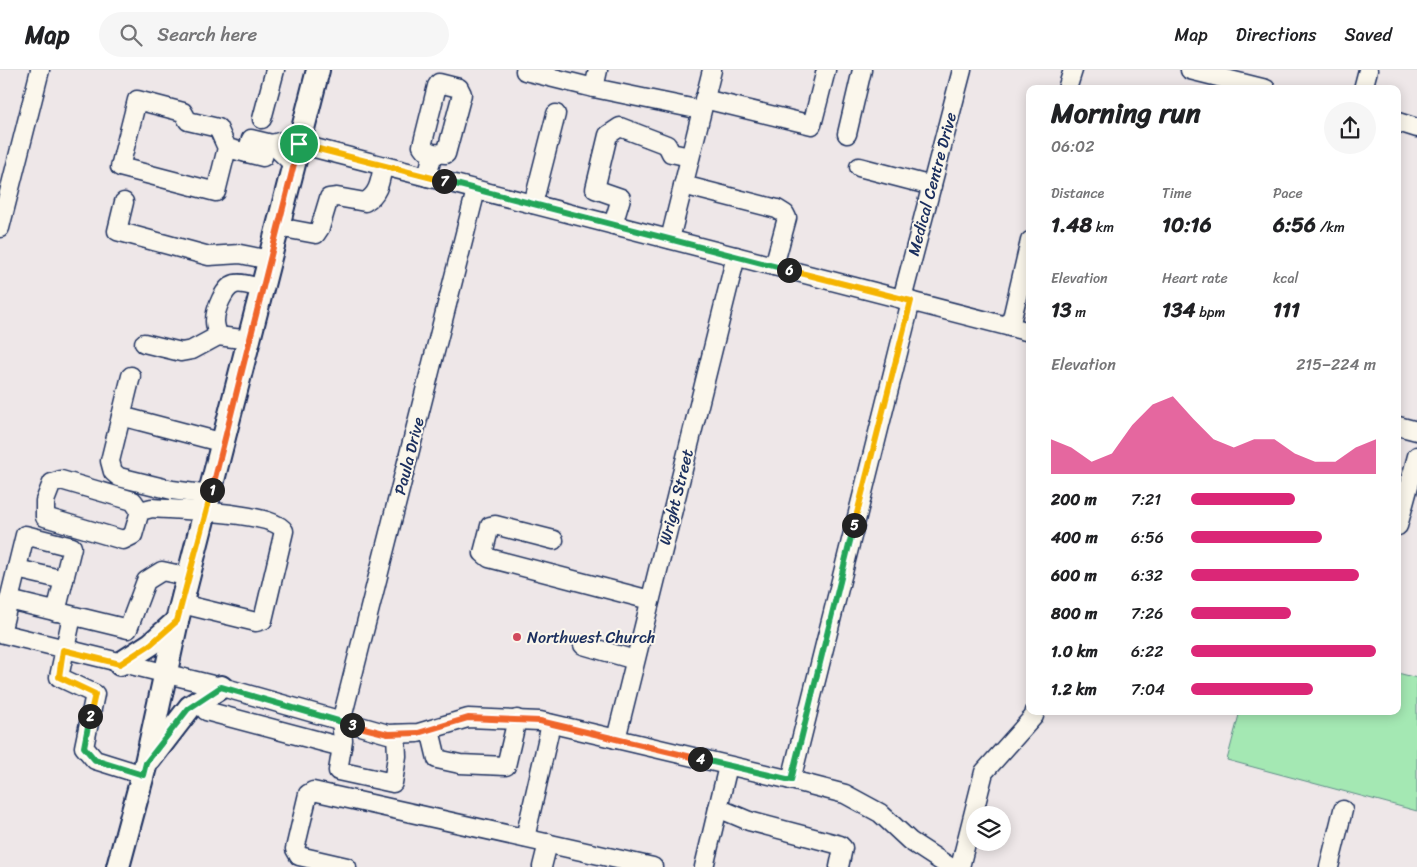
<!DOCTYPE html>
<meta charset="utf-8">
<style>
:root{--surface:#fff;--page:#f6f6f6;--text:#202124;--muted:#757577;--line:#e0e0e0;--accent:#db2777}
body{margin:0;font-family:Sriracha,sans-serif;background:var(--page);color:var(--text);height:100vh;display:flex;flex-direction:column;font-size:19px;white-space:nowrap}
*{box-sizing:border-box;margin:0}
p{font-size:16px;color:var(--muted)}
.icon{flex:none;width:28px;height:28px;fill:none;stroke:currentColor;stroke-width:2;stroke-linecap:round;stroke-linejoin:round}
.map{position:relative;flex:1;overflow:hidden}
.panel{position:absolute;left:1026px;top:15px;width:375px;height:630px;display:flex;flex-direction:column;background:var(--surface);border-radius:10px;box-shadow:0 2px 12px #0003}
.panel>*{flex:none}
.fabs{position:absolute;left:966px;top:736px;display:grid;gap:10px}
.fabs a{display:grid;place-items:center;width:45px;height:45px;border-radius:50%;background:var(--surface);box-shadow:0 2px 12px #0003;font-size:25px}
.pin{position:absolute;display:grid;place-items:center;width:42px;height:42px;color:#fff;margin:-21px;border:2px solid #fff;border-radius:50%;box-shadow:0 1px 5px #0007}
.km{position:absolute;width:25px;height:25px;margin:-12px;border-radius:50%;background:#222;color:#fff;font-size:14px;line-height:25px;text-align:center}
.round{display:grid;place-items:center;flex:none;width:52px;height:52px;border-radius:26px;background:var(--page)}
.head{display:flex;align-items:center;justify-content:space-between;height:85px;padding:0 25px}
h1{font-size:28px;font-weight:700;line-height:38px}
.figures{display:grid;grid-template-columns:repeat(3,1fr);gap:8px;height:85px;padding:5px 25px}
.figures div{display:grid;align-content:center}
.figures b{font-size:21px;font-weight:700}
.figures small{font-size:14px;font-weight:400}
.figures p{font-size:14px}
.chart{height:140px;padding:10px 25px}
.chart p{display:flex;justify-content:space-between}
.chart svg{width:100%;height:90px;margin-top:5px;fill:var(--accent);opacity:.7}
ul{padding:0 25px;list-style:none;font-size:16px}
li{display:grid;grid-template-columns:80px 60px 1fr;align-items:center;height:38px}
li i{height:12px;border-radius:6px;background:var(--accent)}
header{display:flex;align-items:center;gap:30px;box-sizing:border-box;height:70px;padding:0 25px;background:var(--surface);border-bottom:1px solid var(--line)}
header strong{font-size:24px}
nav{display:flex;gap:28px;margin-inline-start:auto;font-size:18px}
.search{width:350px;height:45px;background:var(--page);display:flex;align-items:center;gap:12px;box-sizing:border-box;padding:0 18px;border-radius:28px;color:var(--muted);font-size:19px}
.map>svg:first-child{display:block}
.park{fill:#a4e8b3;stroke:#608c88}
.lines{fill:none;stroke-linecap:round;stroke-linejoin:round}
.minor-casing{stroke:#1b2f5e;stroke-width:21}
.major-casing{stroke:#1b2f5e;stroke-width:26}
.minor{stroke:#fbf7ec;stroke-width:18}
.major{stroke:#fbf7ec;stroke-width:22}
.split-1-casing{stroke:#fff;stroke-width:10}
.split-2-casing{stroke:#fff;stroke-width:10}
.split-3-casing{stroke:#fff;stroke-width:10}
.split-4-casing{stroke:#fff;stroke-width:10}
.split-5-casing{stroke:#fff;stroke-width:10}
.split-6-casing{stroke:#fff;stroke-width:10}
.split-7-casing{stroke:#fff;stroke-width:10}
.split-8-casing{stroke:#fff;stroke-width:10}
.split-1{stroke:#f0652b;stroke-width:6}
.split-2{stroke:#f5b400;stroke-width:6}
.split-3{stroke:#22a559;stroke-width:6}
.split-4{stroke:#f0652b;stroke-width:6}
.split-5{stroke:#22a559;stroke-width:6}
.split-6{stroke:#f5b400;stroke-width:6}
.split-7{stroke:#22a559;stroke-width:6}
.split-8{stroke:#f5b400;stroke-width:6}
.poi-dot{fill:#d1495b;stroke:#fbf7ec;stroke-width:2}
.labels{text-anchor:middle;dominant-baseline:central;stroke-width:4;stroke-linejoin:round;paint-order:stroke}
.street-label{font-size:16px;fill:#1b2f5e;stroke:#fbf7ec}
.poi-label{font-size:16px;fill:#1b2f5e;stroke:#fbf7ec;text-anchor:start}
</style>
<header>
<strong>Map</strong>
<div class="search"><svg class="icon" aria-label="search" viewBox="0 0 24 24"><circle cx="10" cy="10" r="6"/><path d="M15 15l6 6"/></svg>Search here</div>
<nav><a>Map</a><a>Directions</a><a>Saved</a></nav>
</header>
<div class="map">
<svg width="1417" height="797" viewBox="0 0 1417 797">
<rect width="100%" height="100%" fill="#eee7e8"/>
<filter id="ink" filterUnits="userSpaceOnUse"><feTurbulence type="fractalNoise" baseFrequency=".02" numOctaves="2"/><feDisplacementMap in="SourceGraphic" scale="10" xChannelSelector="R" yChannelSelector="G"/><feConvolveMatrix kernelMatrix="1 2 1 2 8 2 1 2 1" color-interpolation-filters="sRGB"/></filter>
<g filter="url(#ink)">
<polygon class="park" points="1398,603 1417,608 1417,741 1227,690 1240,641 1398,641"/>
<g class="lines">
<defs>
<g id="minor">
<polyline points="598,0 594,18 701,40"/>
<polyline points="1190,0 1266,19"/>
<polyline points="525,1 594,18"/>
<polyline points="1067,19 1073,0"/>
<polyline points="1363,19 1368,0"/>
<polyline points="704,29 812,55 826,0"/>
<polyline points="262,49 275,0"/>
<polyline points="1398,52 1417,58"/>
<polyline points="847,64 862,0"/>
<polyline points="267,73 263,87 247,83 251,69 272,74"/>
<polyline points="299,74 1030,262"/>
<polyline points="227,78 218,58 188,51 183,42 137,30 120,97 216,122 227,78 247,83"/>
<polyline points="294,95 272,74 301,66"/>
<polyline points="859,97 932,116"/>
<polyline points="427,107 433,83 425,80 422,76 437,16 439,13 459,18 462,24 446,84 433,83"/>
<polyline points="683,115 777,139 785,144 787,148 774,196"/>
<polyline points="124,132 117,161 209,186 240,184 270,190"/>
<polyline points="533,134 556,44"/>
<polyline points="613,155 621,128 595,119 608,65 620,57 667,75 671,83 690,87"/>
<path d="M278 157 316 164 320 158 329 128 337 127 365 132C379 124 380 111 383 96"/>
<polyline points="0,158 40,0"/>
<polyline points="670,169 712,0"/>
<polyline points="902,229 962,0"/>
<polyline points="1010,257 1030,171"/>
<path d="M218 266C217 261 215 256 215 251 215 240 224 217 235 214 243 212 255 217 263 219"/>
<polyline points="144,273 181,282 192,280 218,266 250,270"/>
<polyline points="131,306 110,391 113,402 119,407 172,420 210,425"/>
<polyline points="121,346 224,373"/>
<polyline points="1398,356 1417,361"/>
<path d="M140 441 133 431 61 410 52 413 45 431V447L123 470 133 465 140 441 152 438C175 440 274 442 284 461L263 550 256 552 182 534"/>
<polyline points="1398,456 1417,386"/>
<polyline points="554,470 495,455 490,456 483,483 489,488 650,530"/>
<polyline points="17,499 64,510"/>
<polyline points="9,530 25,465 72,477 56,542"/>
<polyline points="72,546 59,607 95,624 84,677 95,690 143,705"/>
<polyline points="0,563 229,619 388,664 418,663 468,648 540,651 791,710 845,724 880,743 910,771 950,797"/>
<polyline points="1,563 9,530 128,559 146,511 162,501 190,507"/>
<polyline points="583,575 635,590"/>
<polyline points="206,641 342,677"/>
<polyline points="430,660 437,689 460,694 506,696 517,649"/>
<polyline points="396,664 397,686 393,713 338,701 343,670 341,652 476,120"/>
<polyline points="616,669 736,186"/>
<polyline points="791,710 911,231"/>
<polyline points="718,738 749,751 840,775 843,778 839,797"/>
<polyline points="525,768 551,654"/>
<polyline points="347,797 299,786 295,779 308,724 313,721 653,797"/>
<polyline points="542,797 548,773"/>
<polyline points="704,797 728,696"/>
<polyline points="960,797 984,702 1034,646 1035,641"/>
<polyline points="1329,797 1343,740"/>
</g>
<g id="major">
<polyline points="120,594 151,574 177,551"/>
<polyline points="150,689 190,637 221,617"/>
<polyline points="118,797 146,693 177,551 318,0"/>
</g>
</defs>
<use href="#minor" class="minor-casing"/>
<use href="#major" class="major-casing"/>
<use href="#minor" class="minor"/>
<use href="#major" class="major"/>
</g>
</g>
<g class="lines" filter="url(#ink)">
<defs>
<polyline id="split-1" points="212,420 299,74"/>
<polyline id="split-2" points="90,646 95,624 59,607 63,580 120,594 151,574 177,551 212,420"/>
<polyline id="split-3" points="90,646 84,677 95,690 143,705 146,693 188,639 221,617 352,655"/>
<polyline id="split-4" points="352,655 388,664 418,663 468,648 540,651 700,689"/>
<polyline id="split-5" points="700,689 791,710 854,455"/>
<polyline id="split-6" points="789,200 911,231 854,455"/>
<polyline id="split-7" points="444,111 789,200"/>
<polyline id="split-8" points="299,74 444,111"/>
</defs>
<use href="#split-1" class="split-1-casing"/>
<use href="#split-2" class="split-2-casing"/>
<use href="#split-3" class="split-3-casing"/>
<use href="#split-4" class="split-4-casing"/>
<use href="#split-5" class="split-5-casing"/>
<use href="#split-6" class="split-6-casing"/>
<use href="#split-7" class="split-7-casing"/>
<use href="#split-8" class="split-8-casing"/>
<use href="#split-1" class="split-1"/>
<use href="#split-2" class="split-2"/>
<use href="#split-3" class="split-3"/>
<use href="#split-4" class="split-4"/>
<use href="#split-5" class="split-5"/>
<use href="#split-6" class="split-6"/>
<use href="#split-7" class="split-7"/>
<use href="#split-8" class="split-8"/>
</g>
<circle class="poi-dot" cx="517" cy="567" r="5"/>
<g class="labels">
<g class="street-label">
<text transform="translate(932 114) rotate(-75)">Medical Centre Drive</text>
<text transform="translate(409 386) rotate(-76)">Paula Drive</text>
<text transform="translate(676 427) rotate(-76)">Wright Street</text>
</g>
<g class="poi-label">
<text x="527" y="567">Northwest Church</text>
</g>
</g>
</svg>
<div class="fabs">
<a><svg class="icon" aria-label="layers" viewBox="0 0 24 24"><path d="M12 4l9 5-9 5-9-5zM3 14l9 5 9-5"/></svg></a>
</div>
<div class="pin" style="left:299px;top:74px;background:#1e9e55"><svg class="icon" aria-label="arrive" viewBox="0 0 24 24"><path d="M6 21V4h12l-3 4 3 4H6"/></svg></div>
<b class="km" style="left:212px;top:420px">1</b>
<b class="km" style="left:90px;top:646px">2</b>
<b class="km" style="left:352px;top:655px">3</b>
<b class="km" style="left:700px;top:689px">4</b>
<b class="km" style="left:854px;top:455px">5</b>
<b class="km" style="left:789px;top:200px">6</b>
<b class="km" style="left:444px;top:111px">7</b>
<section class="panel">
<div class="head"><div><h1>Morning run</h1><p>06:02</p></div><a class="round"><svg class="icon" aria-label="share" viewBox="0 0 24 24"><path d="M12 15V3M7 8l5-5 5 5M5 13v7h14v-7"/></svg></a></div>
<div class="figures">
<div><p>Distance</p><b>1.48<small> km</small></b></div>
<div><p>Time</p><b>10:16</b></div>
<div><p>Pace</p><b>6:56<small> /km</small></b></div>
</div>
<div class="figures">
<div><p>Elevation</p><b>13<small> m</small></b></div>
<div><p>Heart rate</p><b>134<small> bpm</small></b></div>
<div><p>kcal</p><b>111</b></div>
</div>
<div class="chart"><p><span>Elevation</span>215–224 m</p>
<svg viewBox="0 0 160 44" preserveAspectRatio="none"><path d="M0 44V27L10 31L20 38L30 34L40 20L50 10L60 6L70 17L80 27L90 31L100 27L110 27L120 34L130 38L140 38L150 31L160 27V44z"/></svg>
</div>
<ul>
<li><b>200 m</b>7:21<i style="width:56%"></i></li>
<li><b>400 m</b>6:56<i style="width:71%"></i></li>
<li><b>600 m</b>6:32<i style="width:91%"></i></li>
<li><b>800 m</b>7:26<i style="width:54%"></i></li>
<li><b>1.0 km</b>6:22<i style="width:100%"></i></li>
<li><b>1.2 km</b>7:04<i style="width:66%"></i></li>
</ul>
</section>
</div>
